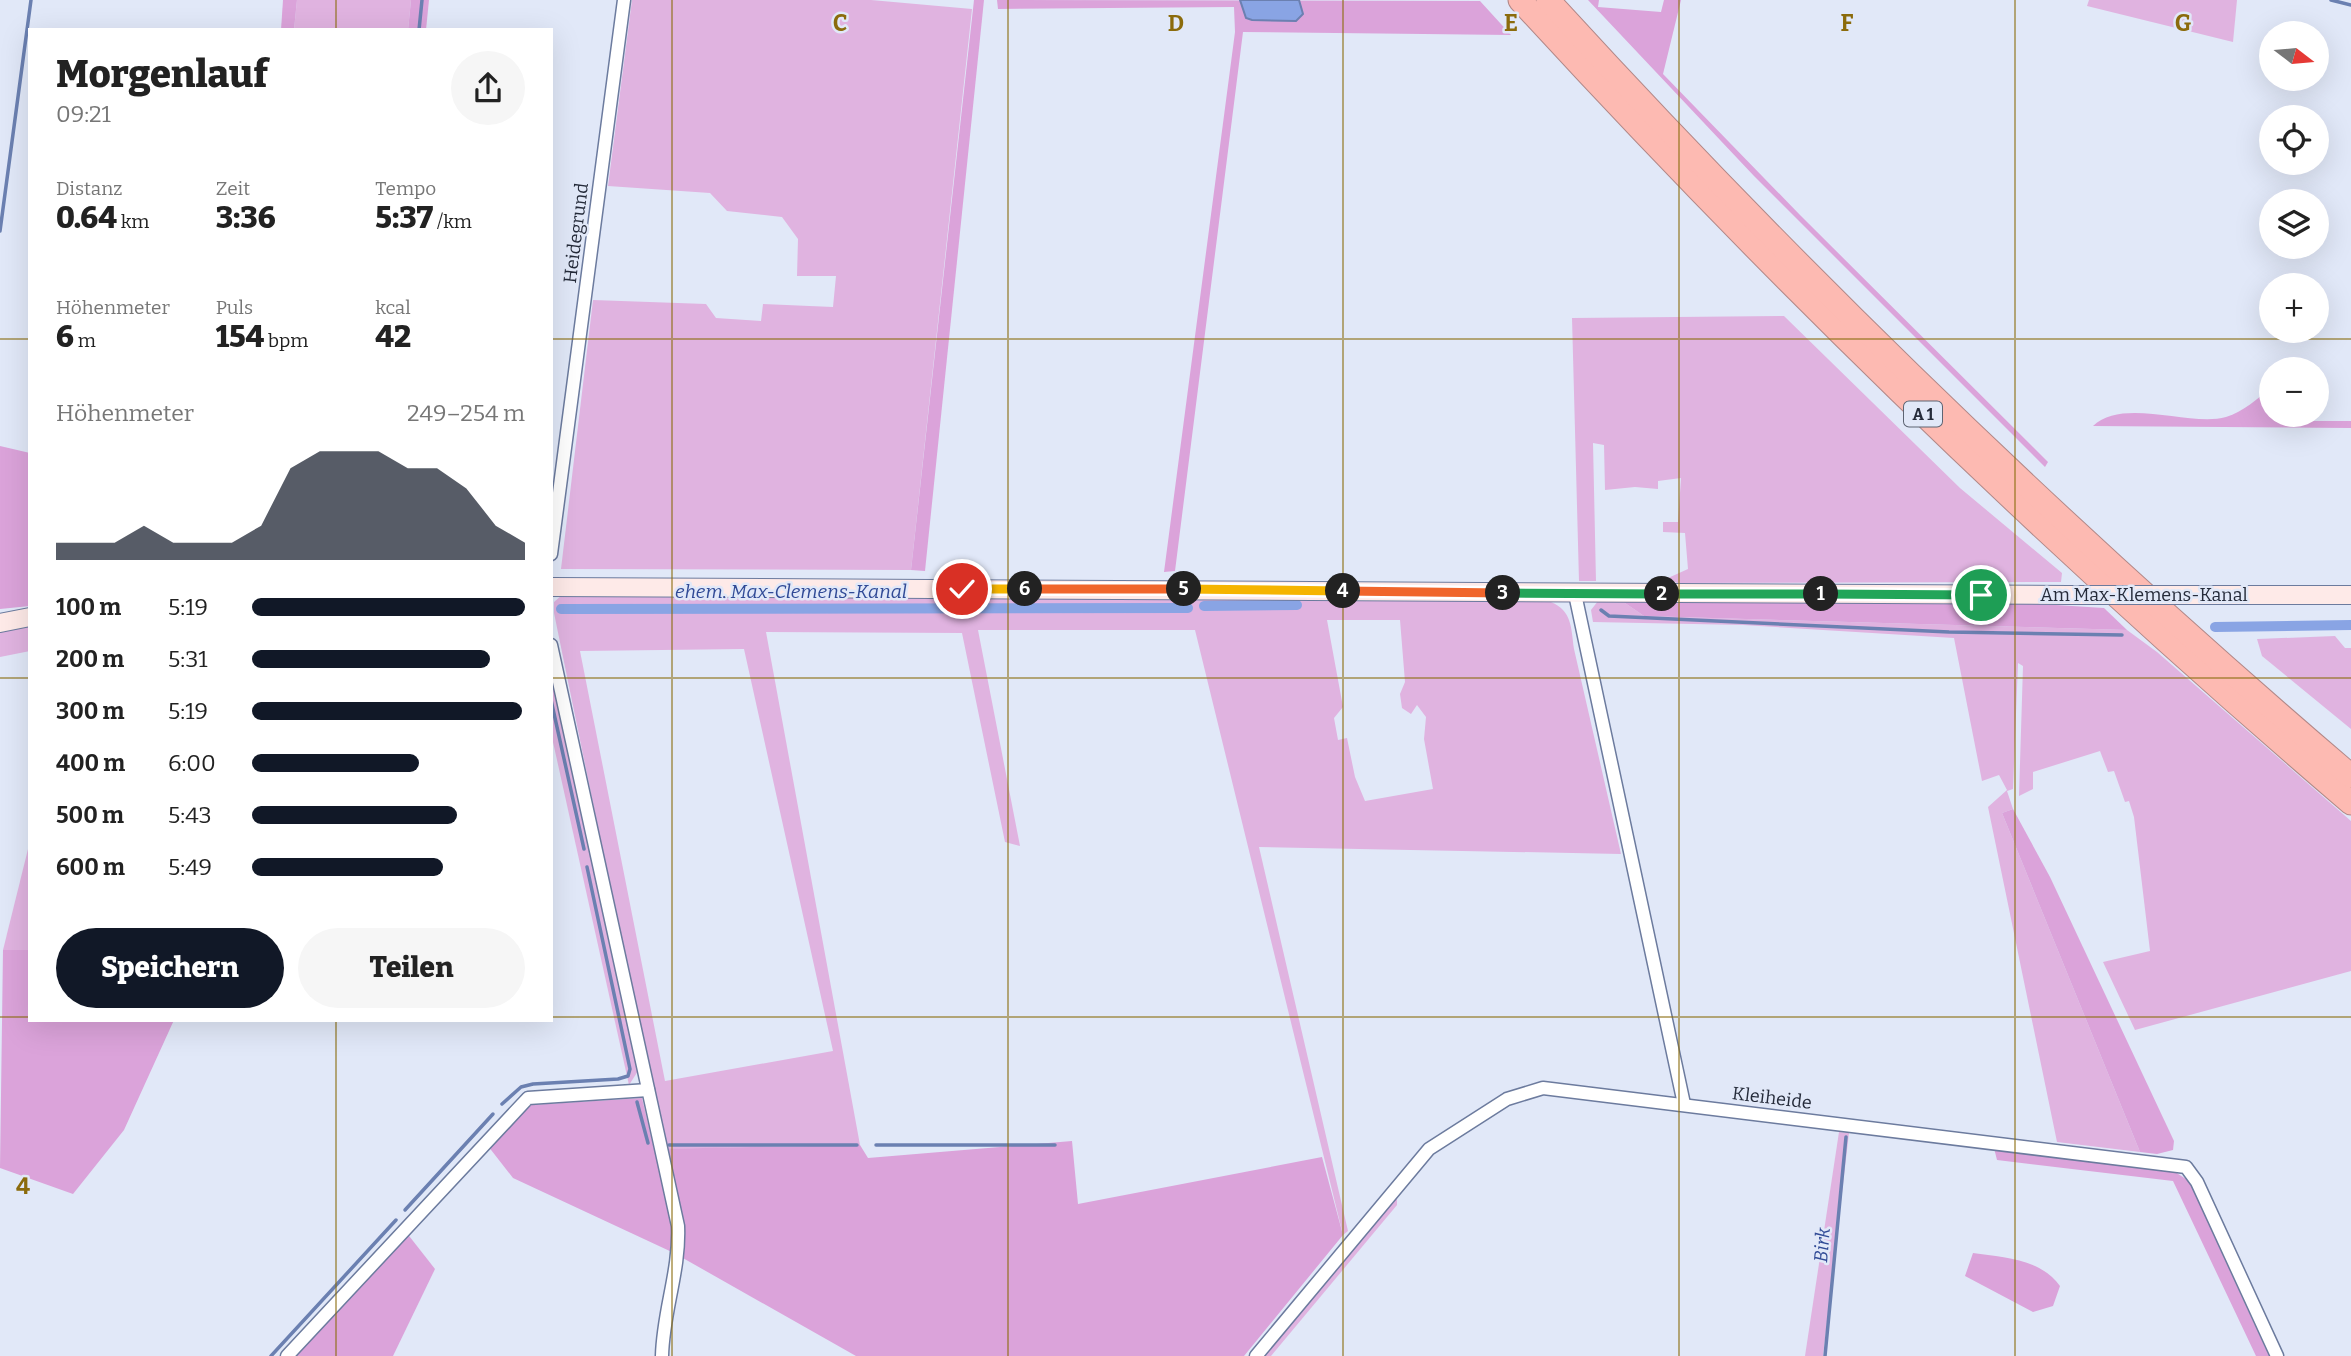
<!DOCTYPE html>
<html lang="de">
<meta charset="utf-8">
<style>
:root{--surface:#fff;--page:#f6f6f6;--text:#222;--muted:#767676;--accent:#111827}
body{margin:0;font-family:Bitter,serif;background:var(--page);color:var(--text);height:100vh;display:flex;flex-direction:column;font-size:26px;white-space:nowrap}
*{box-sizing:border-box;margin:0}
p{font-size:23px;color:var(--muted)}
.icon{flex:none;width:38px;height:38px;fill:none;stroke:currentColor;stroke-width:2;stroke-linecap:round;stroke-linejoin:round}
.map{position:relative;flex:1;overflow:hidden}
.side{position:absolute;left:28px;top:28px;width:525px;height:994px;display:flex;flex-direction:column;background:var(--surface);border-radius:0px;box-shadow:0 7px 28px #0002}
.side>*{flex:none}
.needle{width:46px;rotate:106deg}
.buttons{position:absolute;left:2259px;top:21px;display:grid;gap:14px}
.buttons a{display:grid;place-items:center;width:70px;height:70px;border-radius:50%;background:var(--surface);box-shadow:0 7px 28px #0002;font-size:35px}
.pin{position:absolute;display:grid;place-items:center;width:60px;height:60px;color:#fff;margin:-30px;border:4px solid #fff;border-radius:50%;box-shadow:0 2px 7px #0007}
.km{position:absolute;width:35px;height:35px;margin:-18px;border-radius:50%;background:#222;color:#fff;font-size:19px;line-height:35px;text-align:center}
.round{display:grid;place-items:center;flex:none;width:74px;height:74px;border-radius:37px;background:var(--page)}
.overview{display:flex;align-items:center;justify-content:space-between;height:119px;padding:0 28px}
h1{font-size:38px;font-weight:800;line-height:52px}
.figures{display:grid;grid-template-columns:repeat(3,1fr);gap:10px;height:119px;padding:7px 28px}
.figures div{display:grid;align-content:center}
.figures b{font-size:30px;font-weight:800}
.figures small{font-size:19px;font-weight:400}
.figures p{font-size:19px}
.chart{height:196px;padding:14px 28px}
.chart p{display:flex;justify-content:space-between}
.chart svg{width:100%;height:126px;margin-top:7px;fill:var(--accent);opacity:.7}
.action{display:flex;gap:14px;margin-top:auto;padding:14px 28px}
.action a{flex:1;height:80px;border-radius:42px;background:var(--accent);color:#fff;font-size:28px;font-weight:800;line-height:80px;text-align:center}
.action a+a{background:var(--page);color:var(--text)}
ul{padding:0 28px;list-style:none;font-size:23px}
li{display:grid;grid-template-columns:112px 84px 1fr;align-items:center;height:52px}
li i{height:18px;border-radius:9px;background:var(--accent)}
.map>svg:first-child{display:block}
.green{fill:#e0b3e0;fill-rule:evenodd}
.forest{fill:#dba3da}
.water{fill:#89a4e4;stroke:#6b80b1;stroke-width:2}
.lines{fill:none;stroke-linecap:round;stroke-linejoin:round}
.stream{stroke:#6b80b1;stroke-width:3.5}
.canal{stroke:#89a4e4;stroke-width:10}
.street-casing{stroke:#6c7b9e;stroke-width:15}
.secondary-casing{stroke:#6c7b9e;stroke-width:20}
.highway-casing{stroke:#b18888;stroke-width:25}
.street{stroke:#fff;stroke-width:12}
.secondary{stroke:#feeae8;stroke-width:18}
.highway{stroke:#fdbab2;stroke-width:23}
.secondary-bridge-casing{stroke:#6c7b9e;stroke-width:20;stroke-linecap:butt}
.secondary-bridge{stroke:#feeae8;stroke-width:18}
.split-1-casing{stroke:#fff;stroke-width:14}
.split-2-casing{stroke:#fff;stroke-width:14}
.split-3-casing{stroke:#fff;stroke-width:14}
.split-4-casing{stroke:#fff;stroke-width:14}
.split-5-casing{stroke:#fff;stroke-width:14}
.split-6-casing{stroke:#fff;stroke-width:14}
.split-7-casing{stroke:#fff;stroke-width:14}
.split-1{stroke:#22a559;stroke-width:9}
.split-2{stroke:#22a559;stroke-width:9}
.split-3{stroke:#22a559;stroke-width:9}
.split-4{stroke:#f0652b;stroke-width:9}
.split-5{stroke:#f5b400;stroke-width:9}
.split-6{stroke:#f0652b;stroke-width:9}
.split-7{stroke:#f5b400;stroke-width:9}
.grid{fill:none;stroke:#8b6b0c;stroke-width:2;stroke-opacity:0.55}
.labels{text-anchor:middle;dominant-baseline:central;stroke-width:5;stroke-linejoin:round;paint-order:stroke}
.shield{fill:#e1e8f8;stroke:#5d6473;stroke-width:2}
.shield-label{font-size:16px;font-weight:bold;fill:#252b3a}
.street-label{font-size:18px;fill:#252b3a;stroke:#e1e8f8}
.water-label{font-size:19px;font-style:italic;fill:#304a96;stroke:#e1e8f8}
.grid-label{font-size:23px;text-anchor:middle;font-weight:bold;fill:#8b6b0c;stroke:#e1e8f8;stroke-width:5;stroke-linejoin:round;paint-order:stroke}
</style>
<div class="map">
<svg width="2351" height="1356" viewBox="0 0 2351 1356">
<rect width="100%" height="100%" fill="#e1e8f8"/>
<g class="green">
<polygon points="297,0 411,0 408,30 294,30"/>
<polygon points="632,0 871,0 972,9 911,570 561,569 593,300 706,304 716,318 761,321 763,304 833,307 836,276 797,276 798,239 782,217 727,211 710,193 608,186"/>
<polygon points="2089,0 2237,0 2233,42 2087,6"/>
<polygon points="1784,316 1960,488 2062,573 2061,582 1677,583 1668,578 1688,569 1685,533 1663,532 1663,522 1678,522 1681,478 1658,481 1658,489 1635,487 1605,490 1604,445 1593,443 1596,581 1579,581 1572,318"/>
<path d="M562 595 1255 597 1551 602C1572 611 1571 627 1574 649L1621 854 1259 847 1348 1231 1343 1235 1195 630H978L1020 846 1005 842 962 633 766 632 860 1145 668 1149 662 1140 554 613V602ZM1327 620H1400L1405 682 1400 694 1402 708 1411 714 1417 705 1426 717 1424 739 1433 789 1365 801 1355 777 1347 738 1338 740 1334 718 1343 707ZM744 649 833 1051 665 1081 580 651Z"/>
<polygon points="1598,601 1622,601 1644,616 2127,630 2157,652 2351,821 2351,971 2135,1030 2103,962 2150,951 2134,817 2129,801 2125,802 2114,771 2108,772 2100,751 2033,772 2033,789 2019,796 2023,666 2018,663 2013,789 2007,791 2013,809 2002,813 2140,1152 2057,1142 1988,807 2007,790 1999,775 1982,781 1954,638 1743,625 1593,622 1591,610"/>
<polygon points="30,626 30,651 0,657 0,631"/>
<polygon points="2335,636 2345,648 2351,648 2351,729 2262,656 2257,639"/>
<polygon points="551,667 638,1061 638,1071 629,1085 551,733"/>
<polygon points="30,841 30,950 3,950"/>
<polygon points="1839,1132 1849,1133 1823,1356 1805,1356"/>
<polygon points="1397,1196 1397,1205 1271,1356 1265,1356"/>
</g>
<g class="forest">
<polygon points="283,0 297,0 294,30 281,30"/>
<polygon points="411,0 429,0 426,30 408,30"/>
<polygon points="974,0 984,0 925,571 911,570"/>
<polygon points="997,0 1480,1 1511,35 1243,32 1175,571 1164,572 1235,32 1234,7 998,9"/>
<polygon points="1588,0 1599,0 1598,7 1661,12 1664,0 1681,0 1663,74 1800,215 2048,462 2045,467 1754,176"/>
<path d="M2271 388 2272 415H2303L2311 421H2351V428L2093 426C2123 397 2190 427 2226 417 2243 412 2258 398 2271 388Z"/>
<polygon points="0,446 30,453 30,606 0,609"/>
<polygon points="1622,601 2040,604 2104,608 2127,630 1644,616"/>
<polygon points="2013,809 2050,877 2174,1141 2173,1150 2157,1154 2140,1152 2002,813"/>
<polygon points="3,950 30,950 30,1020 174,1020 124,1130 73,1194 0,1168"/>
<polygon points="642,1098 654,1149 860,1145 868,1158 1072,1141 1078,1204 1322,1157 1343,1235 1244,1356 856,1356 674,1253 513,1178 488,1146 531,1105"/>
<polygon points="1994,1148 2172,1170 2189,1181 2269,1356 2256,1356 2173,1181 1997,1160"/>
<polygon points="406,1232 435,1269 393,1356 293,1356"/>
<path d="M1973 1253C2003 1257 2041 1259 2060 1286L2053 1306 2033 1312 1965 1276Z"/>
</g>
<polygon class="water" points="1240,0 1299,0 1303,14 1296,21 1252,20 1246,18"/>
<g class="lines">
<g class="stream">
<polyline points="2331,0 2351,5"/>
<polyline points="419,30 422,0"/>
<polyline points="0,231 31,0"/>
<polyline points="1601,610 1609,616 1949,632 2122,635"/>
<polyline points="551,700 584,849"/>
<polyline points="637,1102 648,1143"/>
<polyline points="502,1104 521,1087 533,1084 618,1079 628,1076 630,1069 587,867"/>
<polyline points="669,1145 857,1145"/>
<polyline points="876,1145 1055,1145"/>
<polyline points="405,1210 493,1114"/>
<polyline points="271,1356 396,1220"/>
<polyline points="1825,1356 1846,1137"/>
</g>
<g class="canal">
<polyline points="1204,606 1297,605"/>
<polyline points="561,609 1188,608"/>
<polyline points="2215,627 2351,625"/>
</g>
<defs>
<g id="street">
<polyline points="551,554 624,0"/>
<polyline points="1575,594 1684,1104"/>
<path d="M551 645 678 1226C680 1271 663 1311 662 1356"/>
<polyline points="287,1356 528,1098 648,1090"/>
<polyline points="1256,1356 1429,1149 1507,1099 1543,1088 2186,1167 2197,1182 2277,1356"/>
</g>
<g id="secondary">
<polyline points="551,587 2068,595"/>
<polyline points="2195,595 2351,595"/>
<polyline points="0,623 30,617"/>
</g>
<g id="highway">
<path d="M1520 0C1780 284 2058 552 2351 803"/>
<path d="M1548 0C1799 275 2068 534 2351 776"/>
</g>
</defs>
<use href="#street" class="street-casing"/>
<use href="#secondary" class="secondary-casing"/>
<use href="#highway" class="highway-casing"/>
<use href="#street" class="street"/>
<use href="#secondary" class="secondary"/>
<use href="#highway" class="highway"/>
<defs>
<polyline id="secondary-bridge" points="2068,595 2195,595"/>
</defs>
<use href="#secondary-bridge" class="secondary-bridge-casing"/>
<use href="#secondary-bridge" class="secondary-bridge"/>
</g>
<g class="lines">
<defs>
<polyline id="split-1" points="1821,594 1981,595"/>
<polyline id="split-2" points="1662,594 1821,594"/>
<polyline id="split-3" points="1503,593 1662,594"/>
<polyline id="split-4" points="1343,591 1503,593"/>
<polyline id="split-5" points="1184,589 1343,591"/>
<polyline id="split-6" points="1025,589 1184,589"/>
<polyline id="split-7" points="962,589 1025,589"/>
</defs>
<use href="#split-1" class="split-1-casing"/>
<use href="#split-2" class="split-2-casing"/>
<use href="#split-3" class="split-3-casing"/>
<use href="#split-4" class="split-4-casing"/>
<use href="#split-5" class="split-5-casing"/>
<use href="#split-6" class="split-6-casing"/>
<use href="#split-7" class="split-7-casing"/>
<use href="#split-1" class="split-1"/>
<use href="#split-2" class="split-2"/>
<use href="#split-3" class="split-3"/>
<use href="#split-4" class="split-4"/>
<use href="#split-5" class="split-5"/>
<use href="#split-6" class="split-6"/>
<use href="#split-7" class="split-7"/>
</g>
<path class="grid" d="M336 0V30M672 0V1356M1008 0V1356M1343 0V1356M1679 0V1356M2015 0V1356M0 339H30M551 339H2351M0 678H30M551 678H2351M0 1017H30M551 1017H2351M336 1020V1356"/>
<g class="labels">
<rect class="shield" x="1904" y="401.5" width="38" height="25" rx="5"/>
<g class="shield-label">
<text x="1923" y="414">A 1</text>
</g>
<g class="street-label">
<text transform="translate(576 233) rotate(-83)">Heidegrund</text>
<text x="2144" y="595">Am Max-Klemens-Kanal</text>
<text transform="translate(1772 1098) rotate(7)">Kleiheide</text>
</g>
<g class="water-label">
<text x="791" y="591">ehem. Max-Clemens-Kanal</text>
<text transform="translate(1822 1245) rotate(-85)">Birk</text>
</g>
</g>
<g class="grid-label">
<text x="840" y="31">C</text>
<text x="1176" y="31">D</text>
<text x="1511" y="31">E</text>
<text x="1847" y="31">F</text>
<text x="2183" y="31">G</text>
<text x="23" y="1194">4</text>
</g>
</svg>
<div class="buttons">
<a><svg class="needle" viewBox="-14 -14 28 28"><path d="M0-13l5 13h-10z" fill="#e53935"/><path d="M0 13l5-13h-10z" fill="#767676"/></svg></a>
<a><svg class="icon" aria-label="locate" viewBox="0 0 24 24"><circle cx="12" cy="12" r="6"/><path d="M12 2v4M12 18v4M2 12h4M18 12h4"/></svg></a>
<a><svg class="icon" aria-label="layers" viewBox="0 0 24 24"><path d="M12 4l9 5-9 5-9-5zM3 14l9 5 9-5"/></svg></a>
<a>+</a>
<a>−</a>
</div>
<div class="pin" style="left:1981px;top:595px;background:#1e9e55"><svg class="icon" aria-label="arrive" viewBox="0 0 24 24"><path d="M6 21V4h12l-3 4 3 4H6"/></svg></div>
<div class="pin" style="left:962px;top:589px;background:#d93025"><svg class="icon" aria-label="check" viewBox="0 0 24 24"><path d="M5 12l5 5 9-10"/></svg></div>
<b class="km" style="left:1821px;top:594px">1</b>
<b class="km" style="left:1662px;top:594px">2</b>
<b class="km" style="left:1503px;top:593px">3</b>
<b class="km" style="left:1343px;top:591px">4</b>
<b class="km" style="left:1184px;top:589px">5</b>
<b class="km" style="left:1025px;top:589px">6</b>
<section class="side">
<div class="overview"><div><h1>Morgenlauf</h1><p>09:21</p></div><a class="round"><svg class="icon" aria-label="share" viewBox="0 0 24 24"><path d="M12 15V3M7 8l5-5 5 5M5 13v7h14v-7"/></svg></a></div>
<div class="figures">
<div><p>Distanz</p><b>0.64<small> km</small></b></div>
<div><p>Zeit</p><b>3:36</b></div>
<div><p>Tempo</p><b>5:37<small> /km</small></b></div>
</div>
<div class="figures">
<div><p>Höhenmeter</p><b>6<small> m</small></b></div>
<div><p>Puls</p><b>154<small> bpm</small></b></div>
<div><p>kcal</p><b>42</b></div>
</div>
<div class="chart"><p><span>Höhenmeter</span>249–254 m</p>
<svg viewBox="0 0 160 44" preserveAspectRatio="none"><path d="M0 44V38L10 38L20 38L30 32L40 38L50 38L60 38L70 32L80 12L90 6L100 6L110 6L120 12L130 12L140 19L150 32L160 38V44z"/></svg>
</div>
<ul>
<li><b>100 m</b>5:19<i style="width:100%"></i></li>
<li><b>200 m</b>5:31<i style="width:87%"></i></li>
<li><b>300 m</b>5:19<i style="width:99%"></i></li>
<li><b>400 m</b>6:00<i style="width:61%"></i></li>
<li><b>500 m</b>5:43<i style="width:75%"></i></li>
<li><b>600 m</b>5:49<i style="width:70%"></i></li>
</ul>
<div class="action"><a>Speichern</a><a>Teilen</a></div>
</section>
</div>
